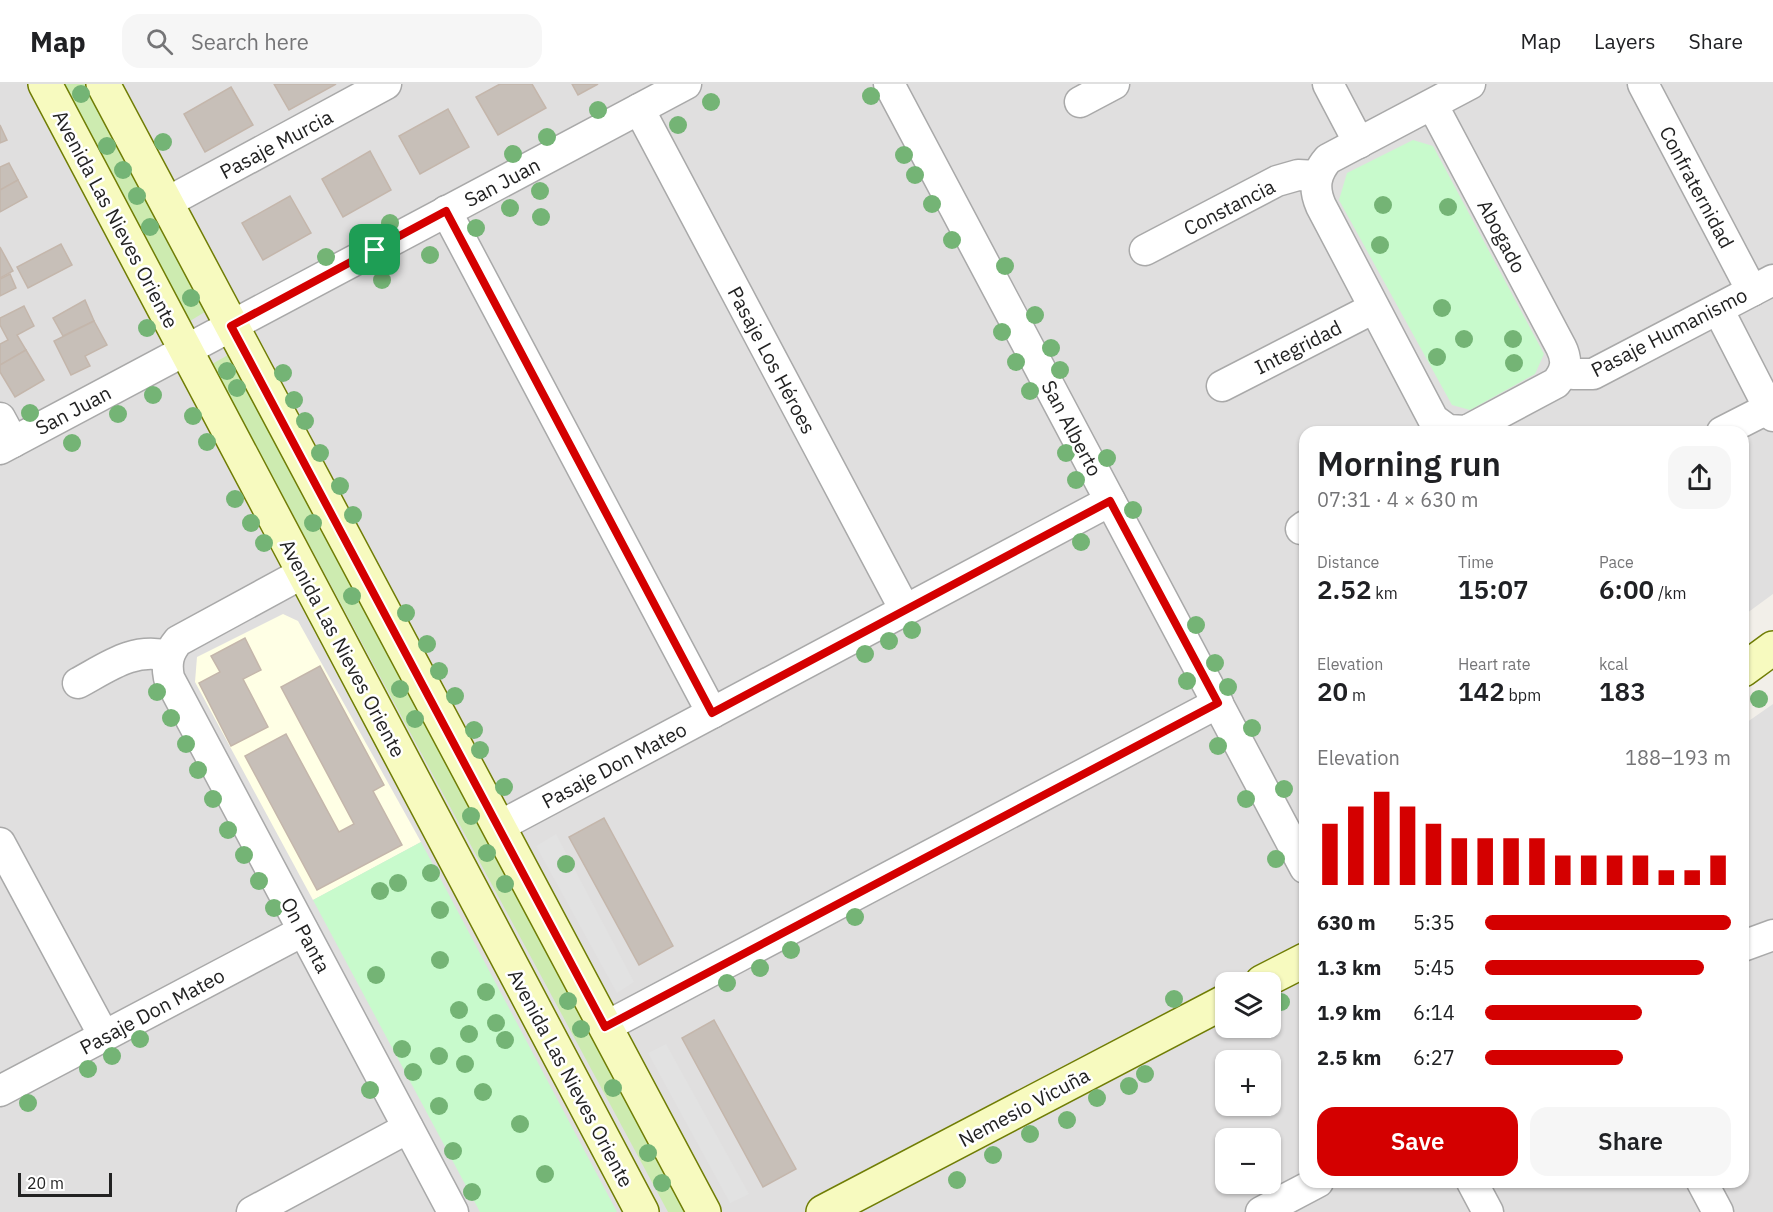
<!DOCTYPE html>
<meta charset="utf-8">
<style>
:root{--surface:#fff;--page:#f6f6f6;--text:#202124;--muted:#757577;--line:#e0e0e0;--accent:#d40000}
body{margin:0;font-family:"IBM Plex Sans",sans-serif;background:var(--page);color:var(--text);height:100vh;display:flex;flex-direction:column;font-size:22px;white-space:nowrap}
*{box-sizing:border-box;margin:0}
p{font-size:20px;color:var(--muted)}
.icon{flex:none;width:33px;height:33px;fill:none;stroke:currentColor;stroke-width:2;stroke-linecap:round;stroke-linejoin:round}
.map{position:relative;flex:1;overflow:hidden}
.drawer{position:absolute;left:1299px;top:342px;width:450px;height:762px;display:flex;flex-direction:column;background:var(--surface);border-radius:18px;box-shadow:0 2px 4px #0004}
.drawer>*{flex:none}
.buttons{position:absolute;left:1215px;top:888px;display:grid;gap:12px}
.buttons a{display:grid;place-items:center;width:66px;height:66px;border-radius:12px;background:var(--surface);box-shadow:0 2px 4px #0004;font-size:30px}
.scale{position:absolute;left:18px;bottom:15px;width:94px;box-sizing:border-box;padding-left:6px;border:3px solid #222;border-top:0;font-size:16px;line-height:21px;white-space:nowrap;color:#222;-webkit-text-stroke:4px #fff;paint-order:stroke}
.pin{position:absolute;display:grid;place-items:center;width:51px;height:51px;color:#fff;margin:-26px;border-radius:12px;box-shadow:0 3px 9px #0006}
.round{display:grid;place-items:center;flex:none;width:63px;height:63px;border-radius:18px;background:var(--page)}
.headline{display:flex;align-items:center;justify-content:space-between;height:102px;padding:0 18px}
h1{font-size:33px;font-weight:600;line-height:45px}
.stats{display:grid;grid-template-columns:repeat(3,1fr);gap:9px;height:102px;padding:6px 18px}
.stats div{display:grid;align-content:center}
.stats b{font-size:26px;font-weight:600}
.stats small{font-size:16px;font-weight:400}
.stats p{font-size:16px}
.chart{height:168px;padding:12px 18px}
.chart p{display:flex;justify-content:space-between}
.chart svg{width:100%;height:108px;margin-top:6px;stroke:var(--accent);stroke-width:6}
.button{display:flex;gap:12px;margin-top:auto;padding:12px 18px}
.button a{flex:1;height:69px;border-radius:18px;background:var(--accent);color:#fff;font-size:24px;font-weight:600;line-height:69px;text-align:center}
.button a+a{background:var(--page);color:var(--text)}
ul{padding:0 18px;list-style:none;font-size:20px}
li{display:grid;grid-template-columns:96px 72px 1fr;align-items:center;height:45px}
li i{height:15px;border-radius:8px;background:var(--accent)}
header{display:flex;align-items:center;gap:36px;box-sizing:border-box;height:84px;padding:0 30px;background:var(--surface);border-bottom:2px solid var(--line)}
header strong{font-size:28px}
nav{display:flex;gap:33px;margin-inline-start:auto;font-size:21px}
.search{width:420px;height:54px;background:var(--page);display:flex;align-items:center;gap:15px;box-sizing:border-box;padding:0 21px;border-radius:18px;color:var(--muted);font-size:22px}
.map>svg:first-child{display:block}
.residential{fill:#e0dfdf;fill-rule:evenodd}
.education{fill:#ffffe5}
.grass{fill:#cdebb0}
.park{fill:#c8facc}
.parking{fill:#e2e2e2}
.building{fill:#c7bfb8;stroke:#c4b6ab;stroke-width:1.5}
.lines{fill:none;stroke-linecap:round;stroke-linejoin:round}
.street-casing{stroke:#a9a9a9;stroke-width:33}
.secondary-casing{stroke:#707d05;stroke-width:36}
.street{stroke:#fff;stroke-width:30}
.secondary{stroke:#f7fabf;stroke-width:33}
.tree{fill:#74b475}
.route-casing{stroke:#fff;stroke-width:12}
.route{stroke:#d40000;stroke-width:8}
.labels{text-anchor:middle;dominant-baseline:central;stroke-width:5;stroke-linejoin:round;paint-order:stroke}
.street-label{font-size:20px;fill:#222;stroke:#fff}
</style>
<header>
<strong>Map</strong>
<div class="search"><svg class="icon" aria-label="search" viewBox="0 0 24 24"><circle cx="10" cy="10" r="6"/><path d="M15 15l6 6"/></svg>Search here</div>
<nav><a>Map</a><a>Layers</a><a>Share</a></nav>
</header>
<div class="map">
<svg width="1773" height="1128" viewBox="0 0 1773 1128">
<rect width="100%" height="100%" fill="#f2efe9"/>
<path class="residential" d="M0 0H1773V510L1743 532V348H1305V1098H1743V641L1773 620V1128H0ZM1226 898H1270V944H1226ZM1226 976H1270V1022H1226ZM1226 1054H1270V1100H1226Z"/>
<polygon class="education" points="283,530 298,537 421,758 313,816 195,598 197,573"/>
<g class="grass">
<polygon points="64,0 87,0 208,226 190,237"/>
<polygon points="230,270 689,1128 668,1128 212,280"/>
</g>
<g class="park">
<polygon points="1413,56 1433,62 1544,270 1535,290 1470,326 1452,321 1339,116 1347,89"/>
<polygon points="421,758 617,1128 480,1128 313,816"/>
</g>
<g class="parking">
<polygon points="556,750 634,898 617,909 536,762"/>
<polygon points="666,960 749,1110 730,1119 648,969"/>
</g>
<g class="building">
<polygon points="274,0 336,0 289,26"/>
<polygon points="500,0 532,0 546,24 498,51 476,13"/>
<polygon points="572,0 598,0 578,11"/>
<polygon points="231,3 253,41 205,68 184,30"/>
<polygon points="448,25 469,63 420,90 399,52"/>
<polygon points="0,41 7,56 0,59"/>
<polygon points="370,67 391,106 343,133 322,95"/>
<polygon points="9,79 18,96 0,106 0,83"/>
<polygon points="18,96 27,113 0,128 0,106"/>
<polygon points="290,112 311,149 263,176 242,139"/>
<polygon points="61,160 72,181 28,204 17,183"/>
<polygon points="0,163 13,187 0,194"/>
<polygon points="10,190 16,204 0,212 0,195"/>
<polygon points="85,216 94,237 63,252 53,234"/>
<polygon points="24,222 34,242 17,251 26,266 0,281 0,260 8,256 0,241 0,234"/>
<polygon points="94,237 107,261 85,272 90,282 71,291 54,257"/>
<polygon points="26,266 44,296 15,313 0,288 0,281"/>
<polygon points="245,554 261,586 243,595 268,643 231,662 199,599 220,588 211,572"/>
<polygon points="320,582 384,701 373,707 402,761 317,806 245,672 286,650 339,748 354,740 281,603"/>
<polygon points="604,734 673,862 639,881 569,753"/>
<polygon points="714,936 796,1085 763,1103 682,954"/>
</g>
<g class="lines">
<defs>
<g id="street">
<polyline points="889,0 1305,784"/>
<polyline points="1328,0 1359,59"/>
<polyline points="1643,0 1752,207"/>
<polyline points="1080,18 1114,0"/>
<path d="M1432 20 1561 263C1568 277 1566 287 1556 299L1466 347 1448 346 1433 335 1321 122C1313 104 1315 90 1328 75L1470 0"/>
<polyline points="639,25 905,526"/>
<polyline points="166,119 386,0"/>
<polyline points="446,127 712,629"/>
<polyline points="1145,166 1277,97 1298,91 1317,92"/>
<polyline points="1718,225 1773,332"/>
<polyline points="1565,285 1573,290 1593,290 1773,196"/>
<polyline points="1222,302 1374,224"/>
<polyline points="0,334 13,358"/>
<polyline points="1722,348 1769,324"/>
<polyline points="0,365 686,0"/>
<polyline points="1301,445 1305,442"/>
<path d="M303 489 178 557C168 569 166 579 169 594L453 1128"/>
<path d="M78 599C108 583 133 563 168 572"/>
<polyline points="498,743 1110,417"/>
<polyline points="0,759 104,952"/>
<polyline points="1743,862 1773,851"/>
<polyline points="605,943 1218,619"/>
<polyline points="0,1007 303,847"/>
<polyline points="1472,1098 1488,1128"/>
<polyline points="1702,1098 1718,1128"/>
<polyline points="252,1128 408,1044"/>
<polyline points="1261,1128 1318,1098"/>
</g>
<g id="secondary">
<polyline points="45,0 642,1128"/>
<polyline points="103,0 704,1128"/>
<polyline points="1743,586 1773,564"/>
<polyline points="1262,898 1305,876"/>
<polyline points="823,1128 1226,917"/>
</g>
</defs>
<use href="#street" class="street-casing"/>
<use href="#secondary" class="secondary-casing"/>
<use href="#street" class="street"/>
<use href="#secondary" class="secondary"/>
</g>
<g class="tree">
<circle cx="81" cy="10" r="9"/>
<circle cx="871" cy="12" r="9"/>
<circle cx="711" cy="18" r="9"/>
<circle cx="598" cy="26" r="9"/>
<circle cx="678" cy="41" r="9"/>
<circle cx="547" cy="53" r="9"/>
<circle cx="163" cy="58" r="9"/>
<circle cx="107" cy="62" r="9"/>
<circle cx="513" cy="70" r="9"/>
<circle cx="904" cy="71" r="9"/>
<circle cx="123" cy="86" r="9"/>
<circle cx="915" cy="91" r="9"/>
<circle cx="540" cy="107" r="9"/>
<circle cx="137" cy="112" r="9"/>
<circle cx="932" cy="120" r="9"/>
<circle cx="1383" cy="121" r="9"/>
<circle cx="1448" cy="123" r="9"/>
<circle cx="510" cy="124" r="9"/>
<circle cx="541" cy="133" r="9"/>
<circle cx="390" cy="139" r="9"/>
<circle cx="150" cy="143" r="9"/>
<circle cx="476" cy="144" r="9"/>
<circle cx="360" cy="154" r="9"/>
<circle cx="952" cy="156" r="9"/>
<circle cx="1380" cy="161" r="9"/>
<circle cx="430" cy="171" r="9"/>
<circle cx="326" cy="173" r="9"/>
<circle cx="1005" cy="182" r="9"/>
<circle cx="382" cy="196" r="9"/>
<circle cx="191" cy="214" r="9"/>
<circle cx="1442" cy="224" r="9"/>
<circle cx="1035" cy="231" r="9"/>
<circle cx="147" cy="244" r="9"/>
<circle cx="1002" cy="248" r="9"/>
<circle cx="1464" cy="255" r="9"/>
<circle cx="1513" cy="255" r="9"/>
<circle cx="1051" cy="264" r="9"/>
<circle cx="1437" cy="273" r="9"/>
<circle cx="1016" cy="278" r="9"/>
<circle cx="1514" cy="279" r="9"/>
<circle cx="1060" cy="286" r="9"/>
<circle cx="227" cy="287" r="9"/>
<circle cx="283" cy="289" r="9"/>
<circle cx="237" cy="304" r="9"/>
<circle cx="1030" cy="307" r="9"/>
<circle cx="153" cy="311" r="9"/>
<circle cx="294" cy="316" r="9"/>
<circle cx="30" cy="329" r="9"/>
<circle cx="118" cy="330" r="9"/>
<circle cx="193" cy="332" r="9"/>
<circle cx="305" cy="337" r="9"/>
<circle cx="207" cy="358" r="9"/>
<circle cx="72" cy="359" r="9"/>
<circle cx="320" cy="369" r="9"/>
<circle cx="1066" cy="369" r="9"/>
<circle cx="1107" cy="374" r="9"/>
<circle cx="1076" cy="396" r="9"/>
<circle cx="340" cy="402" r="9"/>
<circle cx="235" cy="415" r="9"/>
<circle cx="1133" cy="426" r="9"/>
<circle cx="353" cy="431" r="9"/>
<circle cx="251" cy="439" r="9"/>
<circle cx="313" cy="439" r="9"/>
<circle cx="1081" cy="458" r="9"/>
<circle cx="264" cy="459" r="9"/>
<circle cx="352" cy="512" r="9"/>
<circle cx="406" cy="529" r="9"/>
<circle cx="1196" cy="541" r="9"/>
<circle cx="912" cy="546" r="9"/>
<circle cx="889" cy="557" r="9"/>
<circle cx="427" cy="560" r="9"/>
<circle cx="865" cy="570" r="9"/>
<circle cx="1215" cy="579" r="9"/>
<circle cx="439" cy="587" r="9"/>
<circle cx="1187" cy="597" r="9"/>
<circle cx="1228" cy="603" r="9"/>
<circle cx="400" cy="605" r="9"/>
<circle cx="157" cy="608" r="9"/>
<circle cx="455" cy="612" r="9"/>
<circle cx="1759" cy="615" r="9"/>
<circle cx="171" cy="634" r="9"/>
<circle cx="415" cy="635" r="9"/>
<circle cx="1252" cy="644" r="9"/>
<circle cx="474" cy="646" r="9"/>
<circle cx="186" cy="660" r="9"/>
<circle cx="1218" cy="662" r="9"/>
<circle cx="480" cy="666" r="9"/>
<circle cx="198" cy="686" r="9"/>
<circle cx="504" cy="703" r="9"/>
<circle cx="1284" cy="705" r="9"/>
<circle cx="213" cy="715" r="9"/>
<circle cx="1246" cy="715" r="9"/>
<circle cx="471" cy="732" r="9"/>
<circle cx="228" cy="746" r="9"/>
<circle cx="487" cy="769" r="9"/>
<circle cx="244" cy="771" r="9"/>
<circle cx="1276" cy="775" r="9"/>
<circle cx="566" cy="780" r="9"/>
<circle cx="431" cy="789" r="9"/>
<circle cx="259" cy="797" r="9"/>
<circle cx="398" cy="799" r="9"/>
<circle cx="505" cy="800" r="9"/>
<circle cx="380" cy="807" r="9"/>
<circle cx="274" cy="824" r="9"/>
<circle cx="440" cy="826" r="9"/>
<circle cx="855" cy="833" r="9"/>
<circle cx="791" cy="866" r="9"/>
<circle cx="440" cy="876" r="9"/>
<circle cx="760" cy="884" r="9"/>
<circle cx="376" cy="891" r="9"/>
<circle cx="727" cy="899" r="9"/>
<circle cx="486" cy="908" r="9"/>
<circle cx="1174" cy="915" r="9"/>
<circle cx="568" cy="917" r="9"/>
<circle cx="1281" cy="918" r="9"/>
<circle cx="459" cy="926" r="9"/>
<circle cx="496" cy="939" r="9"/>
<circle cx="581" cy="945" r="9"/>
<circle cx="469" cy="950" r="9"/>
<circle cx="140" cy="955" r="9"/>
<circle cx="505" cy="956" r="9"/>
<circle cx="402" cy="965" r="9"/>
<circle cx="112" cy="972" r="9"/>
<circle cx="439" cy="972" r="9"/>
<circle cx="465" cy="980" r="9"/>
<circle cx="88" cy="985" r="9"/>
<circle cx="413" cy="988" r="9"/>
<circle cx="1145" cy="990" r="9"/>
<circle cx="1129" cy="1002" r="9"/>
<circle cx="613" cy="1004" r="9"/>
<circle cx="370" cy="1006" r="9"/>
<circle cx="483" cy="1008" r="9"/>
<circle cx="1097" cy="1014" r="9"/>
<circle cx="28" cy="1019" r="9"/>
<circle cx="439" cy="1022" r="9"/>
<circle cx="1067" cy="1036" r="9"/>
<circle cx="520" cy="1040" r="9"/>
<circle cx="1030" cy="1050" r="9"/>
<circle cx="453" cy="1067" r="9"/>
<circle cx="648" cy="1069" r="9"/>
<circle cx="993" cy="1071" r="9"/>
<circle cx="545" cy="1090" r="9"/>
<circle cx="957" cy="1096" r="9"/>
<circle cx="662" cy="1099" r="9"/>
<circle cx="472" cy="1108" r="9"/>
</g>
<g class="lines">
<defs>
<polygon id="route" points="446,127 712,629 1110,417 1218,619 605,943 231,242"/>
</defs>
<use href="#route" class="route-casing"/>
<use href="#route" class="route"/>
</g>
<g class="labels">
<g class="street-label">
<text transform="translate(276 60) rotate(-28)">Pasaje Murcia</text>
<text transform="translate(502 98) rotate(-28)">San Juan</text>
<text transform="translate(1697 103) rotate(62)">Confraternidad</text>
<text transform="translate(1229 123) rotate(-27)">Constancia</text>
<text transform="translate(116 135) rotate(62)">Avenida Las Nieves Oriente</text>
<text transform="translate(1502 152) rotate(62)">Abogado</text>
<text transform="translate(1669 248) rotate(-27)">Pasaje Humanismo</text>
<text transform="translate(1298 263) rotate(-27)">Integridad</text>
<text transform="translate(772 276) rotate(62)">Pasaje Los Héroes</text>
<text transform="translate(73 326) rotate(-28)">San Juan</text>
<text transform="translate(1072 344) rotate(62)">San Alberto</text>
<text transform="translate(343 564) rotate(62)">Avenida Las Nieves Oriente</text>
<text transform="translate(614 681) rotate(-28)">Pasaje Don Mateo</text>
<text transform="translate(306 851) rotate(62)">On Panta</text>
<text transform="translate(152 927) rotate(-28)">Pasaje Don Mateo</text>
<text transform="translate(571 994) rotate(62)">Avenida Las Nieves Oriente</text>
<text transform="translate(1024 1023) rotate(-28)">Nemesio Vicuña</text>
</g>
</g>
</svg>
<div class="buttons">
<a><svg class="icon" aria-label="layers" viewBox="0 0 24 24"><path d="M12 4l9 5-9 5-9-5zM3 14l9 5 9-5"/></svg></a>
<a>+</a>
<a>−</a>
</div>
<div class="scale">20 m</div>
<div class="pin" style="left:375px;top:166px;background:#1e9e55"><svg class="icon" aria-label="arrive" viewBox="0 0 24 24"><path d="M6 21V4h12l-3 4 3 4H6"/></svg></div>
<section class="drawer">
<div class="headline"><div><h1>Morning run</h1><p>07:31 · 4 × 630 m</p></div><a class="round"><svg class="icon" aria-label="share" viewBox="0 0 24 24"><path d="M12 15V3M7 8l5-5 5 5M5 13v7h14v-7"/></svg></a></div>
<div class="stats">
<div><p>Distance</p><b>2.52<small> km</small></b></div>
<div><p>Time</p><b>15:07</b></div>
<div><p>Pace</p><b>6:00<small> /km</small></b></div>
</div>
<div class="stats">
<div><p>Elevation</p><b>20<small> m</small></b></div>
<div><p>Heart rate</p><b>142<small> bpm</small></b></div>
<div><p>kcal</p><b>183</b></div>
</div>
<div class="chart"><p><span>Elevation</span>188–193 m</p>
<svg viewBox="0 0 160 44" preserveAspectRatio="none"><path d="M5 44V19M15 44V12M25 44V6M35 44V12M45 44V19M55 44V25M65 44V25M75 44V25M85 44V25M95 44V32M105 44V32M115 44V32M125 44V32M135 44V38M145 44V38M155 44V32"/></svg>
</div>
<ul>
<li><b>630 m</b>5:35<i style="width:100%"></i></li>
<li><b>1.3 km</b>5:45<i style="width:89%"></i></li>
<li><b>1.9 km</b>6:14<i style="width:64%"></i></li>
<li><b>2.5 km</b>6:27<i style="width:56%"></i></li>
</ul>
<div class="button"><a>Save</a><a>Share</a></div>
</section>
</div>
